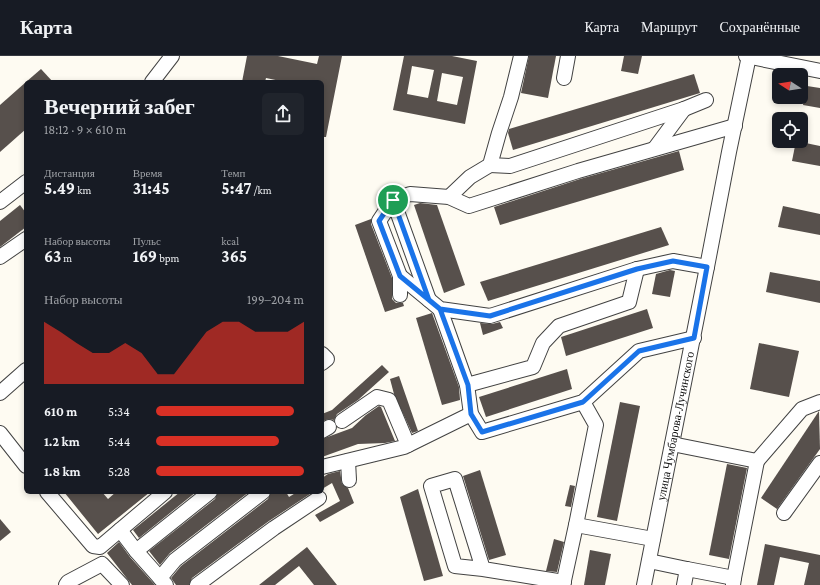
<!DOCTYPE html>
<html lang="ru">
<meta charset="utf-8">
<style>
:root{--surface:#171b24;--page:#20242c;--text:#f1f3f6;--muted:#9ea1a6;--line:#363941;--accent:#d93025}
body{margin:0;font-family:"Crimson Pro",serif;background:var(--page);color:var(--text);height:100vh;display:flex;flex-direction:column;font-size:15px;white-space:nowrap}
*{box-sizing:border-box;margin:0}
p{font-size:13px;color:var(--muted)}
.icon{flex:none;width:22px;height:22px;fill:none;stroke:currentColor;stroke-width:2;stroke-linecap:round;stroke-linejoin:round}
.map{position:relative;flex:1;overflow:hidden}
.panel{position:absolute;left:24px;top:24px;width:300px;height:414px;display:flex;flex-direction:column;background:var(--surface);border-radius:6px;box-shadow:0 2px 6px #0003}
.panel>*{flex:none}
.needle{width:26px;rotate:282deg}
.fabs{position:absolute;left:772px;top:12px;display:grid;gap:8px}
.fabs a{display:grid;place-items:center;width:36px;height:36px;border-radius:6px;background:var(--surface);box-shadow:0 2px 6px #0003;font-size:20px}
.pin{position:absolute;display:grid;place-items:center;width:34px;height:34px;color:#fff;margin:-17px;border:2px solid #fff;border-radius:50%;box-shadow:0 1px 4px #0007}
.round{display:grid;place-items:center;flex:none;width:42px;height:42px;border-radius:6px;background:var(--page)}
.overview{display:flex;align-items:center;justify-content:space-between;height:68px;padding:0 20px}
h1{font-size:22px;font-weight:700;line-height:30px}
.metrics{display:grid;grid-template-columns:repeat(3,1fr);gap:6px;height:68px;padding:4px 20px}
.metrics div{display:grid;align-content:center}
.metrics b{font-size:17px;font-weight:700}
.metrics small{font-size:11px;font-weight:400}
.metrics p{font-size:11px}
.chart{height:112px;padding:8px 20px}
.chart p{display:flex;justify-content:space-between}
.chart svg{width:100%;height:72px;margin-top:4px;fill:var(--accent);opacity:.7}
ul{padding:0 20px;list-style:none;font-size:13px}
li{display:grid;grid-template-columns:64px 48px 1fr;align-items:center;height:30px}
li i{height:10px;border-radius:5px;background:var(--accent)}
header{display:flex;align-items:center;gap:24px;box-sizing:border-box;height:56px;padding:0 20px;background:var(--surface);border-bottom:1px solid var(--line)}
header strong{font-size:19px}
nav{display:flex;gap:22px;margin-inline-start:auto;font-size:14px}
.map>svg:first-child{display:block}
.building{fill:#57504c;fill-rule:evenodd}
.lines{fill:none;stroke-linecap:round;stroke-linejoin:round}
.minor-casing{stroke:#424242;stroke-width:16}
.minor{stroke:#fff;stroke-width:14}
.route-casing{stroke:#fff;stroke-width:8}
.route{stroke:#1a73e8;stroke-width:5}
.labels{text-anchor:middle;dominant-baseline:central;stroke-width:4;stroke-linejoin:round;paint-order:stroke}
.street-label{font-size:12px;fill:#0f0f0f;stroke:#fff}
</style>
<header>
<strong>Карта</strong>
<nav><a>Карта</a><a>Маршрут</a><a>Сохранённые</a></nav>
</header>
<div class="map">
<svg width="820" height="529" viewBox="0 0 820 529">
<rect width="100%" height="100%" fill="#fefbf2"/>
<g class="building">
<polygon points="247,0 278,0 317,8 319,0 342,0 326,81 322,81 322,26 285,26 266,22 265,26 242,26"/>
<path d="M404 0H452L477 5 465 68 393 54ZM412 10 434 14 428 42 407 38ZM442 17 463 21 457 49 437 45Z"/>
<polygon points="529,0 556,0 548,42 521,37"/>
<polygon points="624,0 642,0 638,18 621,15"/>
<polygon points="41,13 53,26 26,26"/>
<polygon points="694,18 700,37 513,94 508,77 509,73"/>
<polygon points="26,26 26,73 0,96 0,49"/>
<polygon points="807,30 820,32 820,52 803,49"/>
<polygon points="796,85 820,90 820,110 792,105"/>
<polygon points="679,95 684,114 500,169 494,151 580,123"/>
<polygon points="420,147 437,149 465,229 444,237 414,149"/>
<polygon points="20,149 26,157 26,171 0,191 0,165"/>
<polygon points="783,150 820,158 820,179 778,171"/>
<polygon points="371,163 371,168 392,222 392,243 396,247 403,247 404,250 385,256 355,169"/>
<polygon points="661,171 669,189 488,245 480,226"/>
<polygon points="670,214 675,215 670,241 652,238 656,218"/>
<polygon points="770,216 820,225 820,247 766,236"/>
<polygon points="647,253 653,272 566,300 561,281"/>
<polygon points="432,257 459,331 460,344 442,349 416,262"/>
<polygon points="500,266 503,272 483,279 480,267 492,268"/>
<polygon points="759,287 799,295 789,341 750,333"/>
<polygon points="382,309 389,316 358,344 337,358 334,364 329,363 322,365 322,358 332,354"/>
<polygon points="567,313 572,333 486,361 479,341"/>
<polygon points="399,320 418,375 412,377 394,338 390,323"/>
<polygon points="620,346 640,350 617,465 597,461"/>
<polygon points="379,350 381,351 395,385 385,387 358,388 322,401 322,383 352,372 366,359"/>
<polygon points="819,355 820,393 777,453 761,442"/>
<polygon points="727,408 747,412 729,503 709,499"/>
<polygon points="480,414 506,499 489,504 463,420"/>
<polygon points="340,415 342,428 348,432 354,447 320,466 315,459 340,445 332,427 322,433 322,422 328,418"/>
<polygon points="570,429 575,430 571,451 565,450"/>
<polygon points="418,433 443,520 424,525 400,441"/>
<polygon points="64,436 102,436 108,443 116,436 150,436 98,478"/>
<polygon points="180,436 196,436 139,482 133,474"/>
<polygon points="218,436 249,436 170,497 160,509 149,495 215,443"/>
<polygon points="271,436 286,436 289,441 297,436 313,436 269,465 192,522 189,529 176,529 171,522 181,510 268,443"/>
<polygon points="0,463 11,476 0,485"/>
<polygon points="554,483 564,486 557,516 546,515"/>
<polygon points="119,486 130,501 155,529 132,529 107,497"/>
<polygon points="765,488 820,499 820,529 804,529 809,507 780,501 774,529 757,529"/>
<polygon points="307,491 337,529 314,529 299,510 275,529 259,529"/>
<polygon points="590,494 611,498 605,529 584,529"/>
</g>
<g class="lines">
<defs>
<g id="minor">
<polyline points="746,0 820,15"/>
<polyline points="564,22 568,0"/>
<polyline points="152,26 172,0"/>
<polyline points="655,92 684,53"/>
<polyline points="490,109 510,110 684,53 706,44"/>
<polyline points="449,141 470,121 490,109 499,77 511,41 521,0"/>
<polyline points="393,144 429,244"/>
<polyline points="0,146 26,126"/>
<polyline points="0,201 26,183"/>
<polyline points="707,211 673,205 637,213 490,260 440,253 400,220 379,165 393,144 410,138 449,141 469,150 578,115 735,70"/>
<polyline points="400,220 400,239"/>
<polyline points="440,253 467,329 471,358 482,376 583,346 639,295 694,282"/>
<polyline points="322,298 327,303 322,307"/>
<polyline points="467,329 533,311 543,287 559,270 629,246 637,213"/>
<polyline points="0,337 26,314"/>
<polyline points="342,365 377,341 389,344 408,389"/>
<polyline points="322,375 329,371"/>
<polyline points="0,377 26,410"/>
<polyline points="672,388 757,405 734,522"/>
<polyline points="348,405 349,424"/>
<polyline points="757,405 802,353 820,346"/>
<polyline points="322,411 404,391 471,358"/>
<polyline points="47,436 93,490 100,491 165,436"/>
<polyline points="784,457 820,407"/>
<polyline points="576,469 596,369 583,346"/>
<polyline points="120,474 136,495 166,529"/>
<polyline points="136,495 210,436"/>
<polyline points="649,505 687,513 684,529"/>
<polyline points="483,513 455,510 431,430 455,423 483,513 564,526"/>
<polyline points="687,513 734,522 733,529"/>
<polyline points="160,522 175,504 263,436"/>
<polyline points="66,529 68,526 102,508 122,529"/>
<polyline points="197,529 274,472 319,442"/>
<polyline points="563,529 576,469 653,483"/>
<path id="s1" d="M644 529 707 211 729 96 749 0"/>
</g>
</defs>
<use href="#minor" class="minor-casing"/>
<use href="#minor" class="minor"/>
</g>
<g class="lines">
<defs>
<polyline id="route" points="393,144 429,244 440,253 468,329 471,358 482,376 583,346 639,295 694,282 707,211 673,205 637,213 490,260 440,253 400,220 379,165 393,144"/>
</defs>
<use href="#route" class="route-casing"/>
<use href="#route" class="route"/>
</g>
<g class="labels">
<g class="street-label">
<text stroke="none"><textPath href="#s1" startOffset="162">улица Чумбарова-Лучинского</textPath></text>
</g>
</g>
</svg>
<div class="fabs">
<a><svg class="needle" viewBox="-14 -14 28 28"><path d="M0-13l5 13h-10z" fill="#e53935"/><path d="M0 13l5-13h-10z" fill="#9ea1a6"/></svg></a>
<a><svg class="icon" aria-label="locate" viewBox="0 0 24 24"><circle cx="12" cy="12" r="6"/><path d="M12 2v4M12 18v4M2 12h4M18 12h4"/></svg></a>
</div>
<div class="pin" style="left:393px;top:144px;background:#1e9e55"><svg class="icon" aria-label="arrive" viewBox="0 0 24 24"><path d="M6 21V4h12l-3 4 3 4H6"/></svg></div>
<section class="panel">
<div class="overview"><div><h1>Вечерний забег</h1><p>18:12 · 9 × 610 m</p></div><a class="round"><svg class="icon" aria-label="share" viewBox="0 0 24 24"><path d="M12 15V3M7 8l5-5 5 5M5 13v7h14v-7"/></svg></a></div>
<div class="metrics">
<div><p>Дистанция</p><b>5.49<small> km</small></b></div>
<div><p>Время</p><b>31:45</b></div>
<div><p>Темп</p><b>5:47<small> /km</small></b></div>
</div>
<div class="metrics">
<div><p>Набор высоты</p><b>63<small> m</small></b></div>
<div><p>Пульс</p><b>169<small> bpm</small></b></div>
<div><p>kcal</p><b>365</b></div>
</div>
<div class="chart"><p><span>Набор высоты</span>199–204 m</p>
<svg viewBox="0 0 160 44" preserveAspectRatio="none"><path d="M0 44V6L10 12L20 19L30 25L40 25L50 19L60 25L70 38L80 38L90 25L100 12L110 6L120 6L130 12L140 12L150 12L160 6V44z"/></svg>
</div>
<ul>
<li><b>610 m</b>5:34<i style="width:93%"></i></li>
<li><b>1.2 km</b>5:44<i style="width:83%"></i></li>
<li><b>1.8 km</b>5:28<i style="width:100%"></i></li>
</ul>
</section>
</div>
